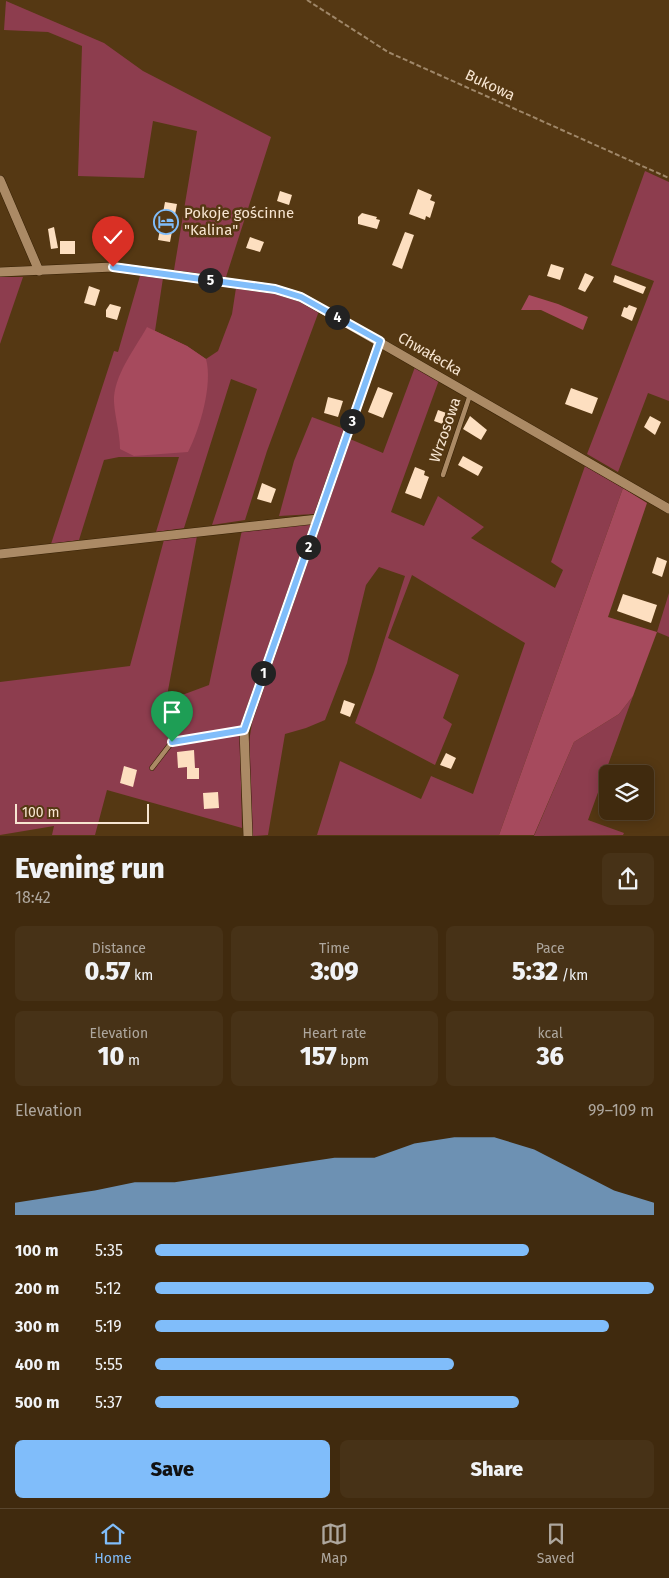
<!DOCTYPE html>
<meta charset="utf-8">
<style>
:root{--surface:#402a0e;--page:#473217;--text:#f1f3f6;--muted:#aea79e;--line:#59462e;--accent:#80bdfa}
body{margin:0;font-family:"Fira Sans",sans-serif;background:var(--page);color:var(--text);height:100vh;display:flex;flex-direction:column;font-size:19px;white-space:nowrap}
*{box-sizing:border-box;margin:0}
p{font-size:16px;color:var(--muted)}
.icon{flex:none;width:28px;height:28px;fill:none;stroke:currentColor;stroke-width:2;stroke-linecap:round;stroke-linejoin:round}
.map{position:relative;height:836px;overflow:hidden}
.details{display:flex;flex-direction:column;background:var(--surface);flex:1}
.details>*{flex:none}
.tools{position:absolute;left:599px;top:765px;display:grid;gap:10px}
.tools a{display:grid;place-items:center;width:55px;height:55px;border-radius:8px;background:var(--surface);box-shadow:0 2px 12px #0003,0 0 0 1px var(--line);font-size:25px}
.scale{position:absolute;left:15px;bottom:12px;width:134px;box-sizing:border-box;padding-left:5px;border:2px solid #f7e5d1;border-top:0;font-size:14px;line-height:18px;white-space:nowrap;color:#f7e5d1;-webkit-text-stroke:4px #553813;paint-order:stroke}
.pin{position:absolute;display:grid;place-items:center;width:42px;height:42px;color:#fff;margin:-51px -21px;border-radius:50% 50% 50% 0;rotate:-45deg;box-shadow:0 0 5px #0007}
.pin .icon{rotate:45deg}
.km{position:absolute;width:25px;height:25px;margin:-12px;border-radius:50%;background:#222;color:#fff;font-size:14px;line-height:25px;text-align:center}
.round{display:grid;place-items:center;flex:none;width:52px;height:52px;border-radius:8px;background:var(--page)}
.headline{display:flex;align-items:center;justify-content:space-between;height:85px;padding:0 15px}
h1{font-size:28px;font-weight:800;line-height:38px}
.figures{display:grid;grid-template-columns:repeat(3,1fr);gap:8px;height:85px;padding:5px 15px}
.figures div{display:grid;align-content:center;border-radius:8px;background:var(--page);text-align:center}
.figures b{font-size:25px;font-weight:800}
.figures small{font-size:14px;font-weight:400}
.figures p{font-size:14px}
.chart{height:140px;padding:10px 15px}
.chart p{display:flex;justify-content:space-between}
.chart svg{width:100%;height:90px;margin-top:5px;fill:var(--accent);opacity:.7}
.action{display:flex;gap:10px;margin-top:auto;padding:10px 15px}
.action a{flex:1;height:58px;border-radius:8px;background:var(--accent);color:#111;font-size:20px;font-weight:800;line-height:58px;text-align:center}
.action a+a{background:var(--page);color:var(--text)}
ul{padding:0 15px;list-style:none;font-size:16px}
li{display:grid;grid-template-columns:80px 60px 1fr;align-items:center;height:38px}
li i{height:12px;border-radius:6px;background:var(--accent)}
.dock{display:flex;justify-content:space-around;align-items:center;height:70px;border-top:1px solid var(--line);background:var(--surface);font-size:14px;color:var(--muted)}
.dock a{display:grid;justify-items:center;gap:2px}
.dock .current{color:var(--accent)}
.map>svg:first-child{display:block}
.green{fill:#8d3d4e}
.forest{fill:#a64a5d}
.building{fill:#fddfc0}
.lines{fill:none;stroke-linecap:round;stroke-linejoin:round}
.service-casing{stroke:#362004;stroke-width:5.5}
.minor-casing{stroke:#362004;stroke-width:10}
.path{stroke:#9f8769;stroke-width:2;stroke-dasharray:5 2.5;stroke-linecap:butt}
.service{stroke:#ab8a65;stroke-width:4.5}
.minor{stroke:#ab8a65;stroke-width:9}
.route-casing{stroke:#fff;stroke-width:10}
.route{stroke:#80bdfa;stroke-width:6}
.labels{text-anchor:middle;dominant-baseline:central;stroke-width:5;stroke-linejoin:round;paint-order:stroke}
.street-label{font-size:15px;fill:#f7e5d1;stroke:#553813}
.poi-label{font-size:15px;fill:#f7e5d1;stroke:#553813;text-anchor:start}
</style>
<div class="map">
<svg width="669" height="836" viewBox="0 0 669 836">
<rect width="100%" height="100%" fill="#553813"/>
<g class="green">
<polygon points="6,1 104,43 143,71 271,137 226,277 174,270 197,131 153,121 144,178 78,176 82,46 48,32 4,30"/>
<polygon points="645,171 669,182 669,401 648,393 618,472 587,454 654,281 611,265"/>
<polygon points="140,276 163,278 155,331 187,346 206,359 218,351 232,314 236,288 283,294 319,311 267,451 245,520 212,525 257,389 231,379 184,528 156,532 179,457 119,457 104,460 79,540 51,544 114,351 118,352"/>
<polygon points="0,277 23,277 0,344"/>
<polygon points="415,367 439,380 391,512 424,526 438,496 484,527 471,538 555,588 563,570 551,562 585,466 623,488 499,835 317,835 340,761 421,799 431,776 473,794 525,643 412,575 388,638 459,675 443,718 452,724 435,765 355,723 374,672 405,576 379,567 366,585 347,663 325,720 306,728 285,734 268,835 252,836 248,748 252,723 350,439 383,453"/>
<polygon points="312,417 344,429 314,514 279,516 294,461"/>
<polygon points="312,523 245,714 240,735 242,828 107,790 95,835 52,835 54,826 0,835 0,682 130,666 165,536 197,536 166,701 209,685 242,530"/>
<polygon points="669,593 669,637 657,632"/>
<polygon points="633,696 588,820 624,833 623,835 534,836 574,742 619,714"/>
</g>
<g class="forest">
<polygon points="529,295 558,304 588,317 583,330 541,310 521,310"/>
<path d="M147 327 187 346 206 359C213 384 200 429 188 452L134 456 120 449C120 433 115 418 114 402 113 376 135 349 147 327Z"/>
<polygon points="623,488 647,503 608,617 657,632 633,696 619,714 574,742 534,835 499,835"/>
</g>
<g class="building">
<polygon points="418,189 432,195 430,200 435,202 430,218 426,216 425,220 409,214"/>
<polygon points="280,191 292,195 289,205 277,201"/>
<polygon points="165,202 177,204 170,242 158,240"/>
<polygon points="362,213 377,217 376,219 380,220 377,229 358,224 358,217"/>
<polygon points="54,227 58,248 51,249 48,229"/>
<polygon points="405,232 414,235 402,269 392,265"/>
<polygon points="117,233 128,234 126,249 116,248"/>
<polygon points="250,237 264,242 260,252 246,248"/>
<rect x="60" y="241" width="15" height="13"/>
<polygon points="551,264 564,268 560,280 547,276"/>
<polygon points="585,273 594,277 585,292 578,289"/>
<polygon points="615,275 646,287 643,294 613,282"/>
<polygon points="89,286 100,290 95,306 84,303"/>
<polygon points="110,304 121,307 117,320 106,317 106,310"/>
<polygon points="629,305 637,308 632,321 621,316 624,307 627,308"/>
<polygon points="378,387 393,393 383,418 368,412"/>
<polygon points="571,388 598,398 592,414 565,404"/>
<polygon points="328,397 343,401 338,417 324,413"/>
<polygon points="438,410 452,415 448,426 434,421"/>
<polygon points="470,416 487,430 481,440 463,429"/>
<polygon points="650,416 661,422 655,435 644,427"/>
<polygon points="463,456 483,467 478,476 458,465"/>
<polygon points="415,467 425,471 424,475 429,477 421,499 405,493"/>
<polygon points="262,483 276,489 271,503 257,499"/>
<polygon points="657,557 667,561 662,577 652,573"/>
<polygon points="623,594 657,605 651,623 617,611"/>
<polygon points="344,700 355,704 350,717 340,713"/>
<polygon points="194,750 195,768 199,768 199,779 187,779 187,767 178,768 177,752"/>
<polygon points="446,753 456,758 451,769 440,765"/>
<polygon points="124,766 137,770 133,787 120,783"/>
<polygon points="218,792 219,808 204,809 203,793"/>
</g>
<g class="lines">
<defs>
<g id="service">
<polyline points="443,475 470,395"/>
<polyline points="152,768 172,742 244,730"/>
</g>
<g id="minor">
<polyline points="0,180 39,271"/>
<polyline points="0,272 113,267 275,289 301,297 669,509"/>
<polyline points="0,554 318,519"/>
<polyline points="248,836 244,730 380,341"/>
</g>
</defs>
<use href="#service" class="service-casing"/>
<use href="#minor" class="minor-casing"/>
<polyline class="path" points="307,0 388,52 669,178"/>
<use href="#service" class="service"/>
<use href="#minor" class="minor"/>
</g>
<g class="lines">
<defs>
<polyline id="route" points="113,267 275,289 301,297 380,341 244,730 172,742"/>
</defs>
<use href="#route" class="route-casing"/>
<use href="#route" class="route"/>
</g>
<defs>
<symbol id="hotel-ring" viewBox="-11 -11 22 22"><circle r="9.5" fill="#553813" stroke="#80bdfa" stroke-width="1.5"/><path d="M-6-4.5h1.5V1H6V5H4.5V3h-9V5H-6ZM-4 0a1.8 1.8 0 1 1 3.6 0ZM.5 0V-2.5h3Q6-2.5 6 0Z" fill="#80bdfa"/></symbol>
</defs>
<g fill-rule="evenodd">
<use href="#hotel-ring" x="152" y="208" width="28" height="28"/>
</g>
<g class="labels">
<g class="street-label">
<text transform="translate(490 85) rotate(25)">Bukowa</text>
<text transform="translate(430 354) rotate(30)">Chwałecka</text>
<text transform="translate(445 430) rotate(-71)">Wrzosowa</text>
</g>
<g class="poi-label">
<text x="184" y="213">Pokoje gościnne<tspan x="184" dy="17">"Kalina"</tspan></text>
</g>
</g>
</svg>
<div class="tools">
<a><svg class="icon" aria-label="layers" viewBox="0 0 24 24"><path d="M12 4l9 5-9 5-9-5zM3 14l9 5 9-5"/></svg></a>
</div>
<div class="scale">100 m</div>
<div class="pin" style="left:172px;top:742px;background:#1e9e55"><svg class="icon" aria-label="arrive" viewBox="0 0 24 24"><path d="M6 21V4h12l-3 4 3 4H6"/></svg></div>
<div class="pin" style="left:113px;top:267px;background:#d93025"><svg class="icon" aria-label="check" viewBox="0 0 24 24"><path d="M5 12l5 5 9-10"/></svg></div>
<b class="km" style="left:263px;top:673px">1</b>
<b class="km" style="left:308px;top:547px">2</b>
<b class="km" style="left:352px;top:421px">3</b>
<b class="km" style="left:337px;top:317px">4</b>
<b class="km" style="left:210px;top:280px">5</b>
</div>
<section class="details">
<div class="headline"><div><h1>Evening run</h1><p>18:42</p></div><a class="round"><svg class="icon" aria-label="share" viewBox="0 0 24 24"><path d="M12 15V3M7 8l5-5 5 5M5 13v7h14v-7"/></svg></a></div>
<div class="figures">
<div><p>Distance</p><b>0.57<small> km</small></b></div>
<div><p>Time</p><b>3:09</b></div>
<div><p>Pace</p><b>5:32<small> /km</small></b></div>
</div>
<div class="figures">
<div><p>Elevation</p><b>10<small> m</small></b></div>
<div><p>Heart rate</p><b>157<small> bpm</small></b></div>
<div><p>kcal</p><b>36</b></div>
</div>
<div class="chart"><p><span>Elevation</span>99–109 m</p>
<svg viewBox="0 0 160 44" preserveAspectRatio="none"><path d="M0 44V38L10 35L20 32L30 28L40 28L50 25L60 22L70 19L80 16L90 16L100 9L110 6L120 6L130 12L140 22L150 32L160 38V44z"/></svg>
</div>
<ul>
<li><b>100 m</b>5:35<i style="width:75%"></i></li>
<li><b>200 m</b>5:12<i style="width:100%"></i></li>
<li><b>300 m</b>5:19<i style="width:91%"></i></li>
<li><b>400 m</b>5:55<i style="width:60%"></i></li>
<li><b>500 m</b>5:37<i style="width:73%"></i></li>
</ul>
<div class="action"><a>Save</a><a>Share</a></div>
</section>
<nav class="dock">
<a class="current"><svg class="icon" aria-label="home" viewBox="0 0 24 24"><path d="M3 11l9-7 9 7M6 9v11h12V9"/></svg>Home</a>
<a><svg class="icon" aria-label="map" viewBox="0 0 24 24"><path d="M3 6l6-2 6 2 6-2v14l-6 2-6-2-6 2zM9 4v14M15 6v14"/></svg>Map</a>
<a><svg class="icon" aria-label="saved" viewBox="0 0 24 24"><path d="M7 4h10v16l-5-4-5 4z"/></svg>Saved</a>
</nav>
